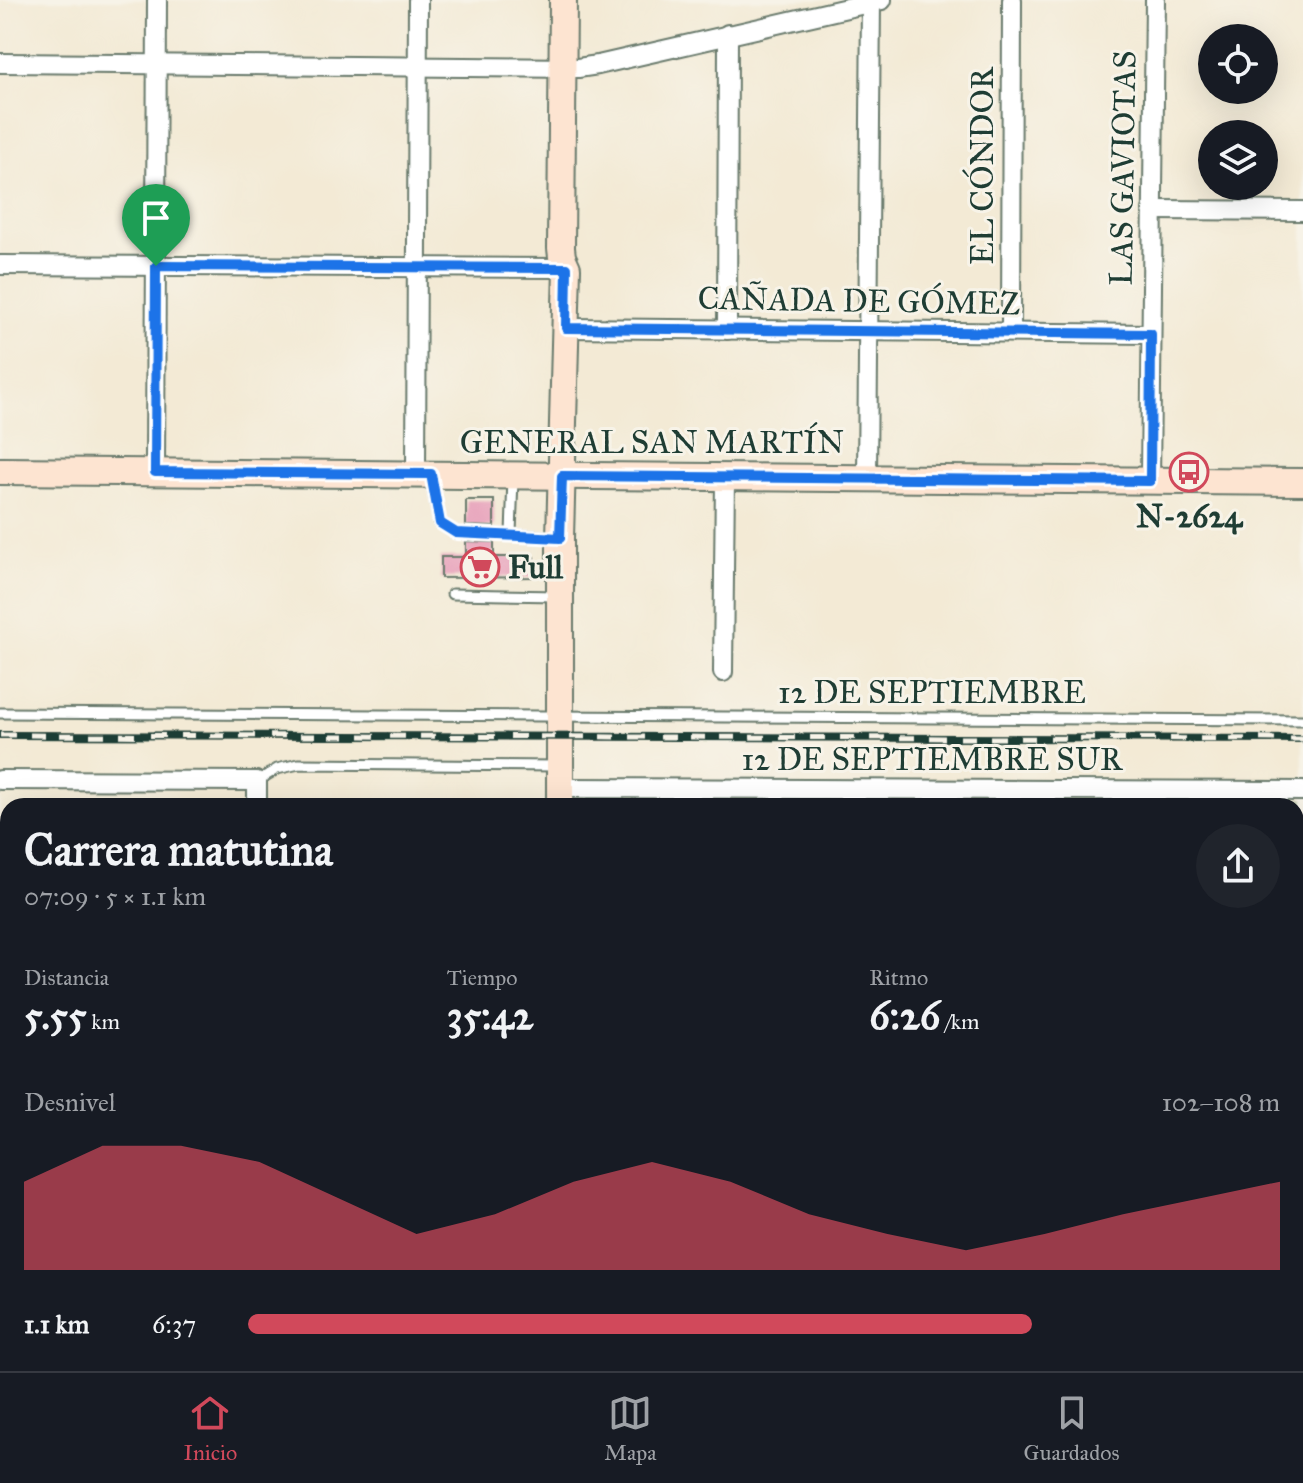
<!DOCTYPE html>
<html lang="es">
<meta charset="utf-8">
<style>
:root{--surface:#171b24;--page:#20242c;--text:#f1f3f6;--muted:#9ea1a6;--line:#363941;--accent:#d1495b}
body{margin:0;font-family:"IM FELL Great Primer",serif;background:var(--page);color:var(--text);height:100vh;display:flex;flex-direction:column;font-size:30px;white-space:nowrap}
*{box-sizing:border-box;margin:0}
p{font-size:26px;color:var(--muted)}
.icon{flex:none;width:44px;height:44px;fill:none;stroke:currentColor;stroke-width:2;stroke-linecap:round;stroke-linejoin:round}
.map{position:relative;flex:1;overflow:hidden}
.side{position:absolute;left:0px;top:798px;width:1304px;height:574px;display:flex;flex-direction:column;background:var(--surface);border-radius:24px 24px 0 0;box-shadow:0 8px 32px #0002}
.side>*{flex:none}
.controls{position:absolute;left:1198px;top:24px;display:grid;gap:16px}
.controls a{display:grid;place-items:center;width:80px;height:80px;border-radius:50%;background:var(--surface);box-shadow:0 8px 32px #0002;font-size:40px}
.pin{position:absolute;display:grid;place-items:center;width:68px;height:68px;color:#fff;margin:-82px -34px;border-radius:50% 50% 50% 0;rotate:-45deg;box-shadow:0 0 8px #0007}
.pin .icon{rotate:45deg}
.round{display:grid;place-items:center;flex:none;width:84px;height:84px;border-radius:42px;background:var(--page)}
.summary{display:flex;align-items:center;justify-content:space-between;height:136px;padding:0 24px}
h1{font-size:44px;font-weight:700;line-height:60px}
.figures{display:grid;grid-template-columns:repeat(3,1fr);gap:12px;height:136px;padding:8px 24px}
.figures div{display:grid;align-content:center}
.figures b{font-size:40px;font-weight:700}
.figures small{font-size:22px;font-weight:400}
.figures p{font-size:22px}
.chart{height:224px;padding:16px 24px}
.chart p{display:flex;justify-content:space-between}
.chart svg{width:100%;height:144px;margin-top:8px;fill:var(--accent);opacity:.7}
ul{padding:0 24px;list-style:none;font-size:26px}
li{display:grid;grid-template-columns:128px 96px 1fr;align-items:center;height:60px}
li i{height:20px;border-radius:10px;background:var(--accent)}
.tab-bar{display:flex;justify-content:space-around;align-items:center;height:112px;border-top:2px solid var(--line);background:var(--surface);font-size:22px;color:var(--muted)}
.tab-bar a{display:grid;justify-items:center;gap:4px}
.tab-bar .on{color:var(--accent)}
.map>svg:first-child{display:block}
.park{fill:#99d184;stroke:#5c875c;stroke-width:2}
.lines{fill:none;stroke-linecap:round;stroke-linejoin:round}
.canal{stroke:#5ea4d4;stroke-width:16}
.building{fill:#e699b6}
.service-casing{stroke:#697a6c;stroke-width:13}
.minor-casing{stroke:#697a6c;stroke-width:22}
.tertiary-casing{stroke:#697a6c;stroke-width:26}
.secondary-casing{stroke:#697a6c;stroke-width:30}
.primary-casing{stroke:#697a6c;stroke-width:32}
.service{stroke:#fff;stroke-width:9}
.minor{stroke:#fff;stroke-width:18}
.tertiary{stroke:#fff;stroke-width:22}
.secondary{stroke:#fde4d1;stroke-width:26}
.primary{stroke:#fbbb8c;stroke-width:28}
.rail-casing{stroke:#1f3d34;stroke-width:8}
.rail{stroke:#f7f3e8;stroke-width:5;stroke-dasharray:15;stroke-linecap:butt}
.route-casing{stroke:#fff;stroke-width:16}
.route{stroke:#1a73e8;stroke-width:10}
.labels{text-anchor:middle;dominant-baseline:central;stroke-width:6;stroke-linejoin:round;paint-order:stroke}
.street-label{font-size:32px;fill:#1f3d34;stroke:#f7f3e8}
.poi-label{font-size:32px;font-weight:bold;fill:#1f3d34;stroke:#f7f3e8}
</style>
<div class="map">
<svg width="1303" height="1371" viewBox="0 0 1303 1371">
<rect width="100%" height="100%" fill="#f7f3e8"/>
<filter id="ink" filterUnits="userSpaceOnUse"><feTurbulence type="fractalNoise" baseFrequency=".0125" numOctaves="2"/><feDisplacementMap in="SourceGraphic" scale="16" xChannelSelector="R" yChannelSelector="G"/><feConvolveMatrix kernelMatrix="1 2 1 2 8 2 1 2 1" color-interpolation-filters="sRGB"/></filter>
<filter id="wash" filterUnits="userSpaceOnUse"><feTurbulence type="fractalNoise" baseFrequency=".006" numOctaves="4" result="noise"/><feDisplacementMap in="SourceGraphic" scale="32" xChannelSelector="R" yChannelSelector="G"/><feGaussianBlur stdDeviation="1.8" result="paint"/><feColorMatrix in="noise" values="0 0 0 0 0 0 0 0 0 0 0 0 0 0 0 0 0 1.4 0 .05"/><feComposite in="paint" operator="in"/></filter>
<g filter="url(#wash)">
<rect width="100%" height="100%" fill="#f3ead5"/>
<polygon class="park" points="1153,800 1303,800 1303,918 1296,918 1296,806 1138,806 1142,802"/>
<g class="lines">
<g class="canal">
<polyline points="0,1217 8,1225"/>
<polyline points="0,1250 8,1258"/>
<polyline points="113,1364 120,1371"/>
<polyline points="145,1364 152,1371"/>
</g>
</g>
<g id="blocks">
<g class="building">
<polygon points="466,500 494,500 494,527 466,526"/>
<polygon points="466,541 494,542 494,557 534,557 534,577 441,578 441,557 466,557"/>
</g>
</g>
</g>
<g filter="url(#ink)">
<use href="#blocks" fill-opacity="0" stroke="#697a6c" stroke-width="2"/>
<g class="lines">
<defs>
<g id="service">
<polyline points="431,478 440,523 456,533 556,537"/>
<polyline points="511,534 513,478"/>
<polyline points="452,594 557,596"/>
<polyline points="0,713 1303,720"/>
<polyline points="257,781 277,769 299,764 558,766"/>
<polyline points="0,1143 8,1150"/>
</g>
<g id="minor">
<polyline points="0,63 578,68 598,65 882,0"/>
<polyline points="1152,210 1303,211"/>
<polyline points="0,265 567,268"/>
<polyline points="566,328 1151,334"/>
<polyline points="727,330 728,34"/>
<polyline points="1011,332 1012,0"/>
<polyline points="155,472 157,0"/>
<polyline points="416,474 418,0"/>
<polyline points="867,478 871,0"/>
<polyline points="1150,481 1155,0"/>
<polyline points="723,672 725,477"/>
<polyline points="0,780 257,781 257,806"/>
<polyline points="560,788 1303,791"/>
<polyline points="0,921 8,921"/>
<polyline points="1296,1035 1303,1035"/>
<polyline points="0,1066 8,1066"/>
<polyline points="1296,1266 1303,1266"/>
<polyline points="267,1364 267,1371"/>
<polyline points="702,1364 702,1371"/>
<polyline points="849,1371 849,1364"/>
<polyline points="981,1371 981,1364"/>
<polyline points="1116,1371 1116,1364"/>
</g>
<g id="tertiary">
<polyline points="0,1273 8,1281"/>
<polyline points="90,1364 97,1371"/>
</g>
<g id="secondary">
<polyline points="0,471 1303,482"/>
<polyline points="560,806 560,538 567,268 562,257 561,248 563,0"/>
<polyline points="557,1371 557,1364"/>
</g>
<g id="primary">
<polyline points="0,1191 8,1199"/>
<polyline points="170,1364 177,1371"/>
</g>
</defs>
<use href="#service" class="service-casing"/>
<use href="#minor" class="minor-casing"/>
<use href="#tertiary" class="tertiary-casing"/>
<use href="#secondary" class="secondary-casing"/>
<use href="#primary" class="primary-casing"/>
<use href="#service" class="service"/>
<use href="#minor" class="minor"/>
<use href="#tertiary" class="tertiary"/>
<use href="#secondary" class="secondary"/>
<use href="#primary" class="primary"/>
<defs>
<polyline id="rail" points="0,735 1303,739"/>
</defs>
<use href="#rail" class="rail-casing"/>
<use href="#rail" class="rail"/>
</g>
</g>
<g class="lines" filter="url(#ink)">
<defs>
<polygon id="route" points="156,266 567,268 566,328 1151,334 1150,481 562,476 560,538 456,533 440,523 431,474 155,472"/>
</defs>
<use href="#route" class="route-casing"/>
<use href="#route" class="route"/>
</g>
<defs>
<symbol id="bus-ring" viewBox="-11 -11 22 22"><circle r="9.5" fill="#f7f3e8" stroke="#d1495b" stroke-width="1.5"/><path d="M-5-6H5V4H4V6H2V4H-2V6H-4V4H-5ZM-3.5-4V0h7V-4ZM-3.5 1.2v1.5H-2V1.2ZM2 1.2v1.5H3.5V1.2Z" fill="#d1495b"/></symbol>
<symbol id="supermarket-ring" viewBox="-11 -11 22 22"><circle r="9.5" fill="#f7f3e8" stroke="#d1495b" stroke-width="1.5"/><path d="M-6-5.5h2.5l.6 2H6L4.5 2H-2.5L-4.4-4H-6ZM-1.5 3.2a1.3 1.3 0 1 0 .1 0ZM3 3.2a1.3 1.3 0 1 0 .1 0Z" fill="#d1495b"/></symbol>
</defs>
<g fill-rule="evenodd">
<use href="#bus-ring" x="1167" y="450" width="44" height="44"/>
<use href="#supermarket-ring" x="458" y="545" width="44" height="44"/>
</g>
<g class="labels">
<g class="street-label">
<text transform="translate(982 166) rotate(-90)">EL CÓNDOR</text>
<text transform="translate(1123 168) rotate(-89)">LAS GAVIOTAS</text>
<text transform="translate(859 301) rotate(1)">CAÑADA DE GÓMEZ</text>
<text x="652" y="442">GENERAL SAN MARTÍN</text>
<text x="932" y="692">12 DE SEPTIEMBRE</text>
<text x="932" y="759">12 DE SEPTIEMBRE SUR</text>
</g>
<g class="poi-label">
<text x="1189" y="516">N-2624</text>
<text x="508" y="567" text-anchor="start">Full</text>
</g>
</g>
</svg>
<div class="controls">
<a><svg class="icon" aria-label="locate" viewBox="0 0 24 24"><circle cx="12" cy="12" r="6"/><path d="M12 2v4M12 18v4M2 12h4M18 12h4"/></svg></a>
<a><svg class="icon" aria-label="layers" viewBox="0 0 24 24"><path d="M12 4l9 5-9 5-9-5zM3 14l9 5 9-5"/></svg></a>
</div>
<div class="pin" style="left:156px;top:266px;background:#1e9e55"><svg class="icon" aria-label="arrive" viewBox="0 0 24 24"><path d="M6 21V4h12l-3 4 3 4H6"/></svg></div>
<section class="side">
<div class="summary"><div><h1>Carrera matutina</h1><p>07:09 · 5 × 1.1 km</p></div><a class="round"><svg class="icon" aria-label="share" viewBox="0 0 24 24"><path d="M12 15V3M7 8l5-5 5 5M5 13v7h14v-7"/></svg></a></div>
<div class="figures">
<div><p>Distancia</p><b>5.55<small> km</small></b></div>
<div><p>Tiempo</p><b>35:42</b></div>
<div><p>Ritmo</p><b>6:26<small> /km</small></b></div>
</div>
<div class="chart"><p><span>Desnivel</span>102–108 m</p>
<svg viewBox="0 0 160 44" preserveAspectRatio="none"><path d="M0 44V17L10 6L20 6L30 11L40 22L50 33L60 27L70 17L80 11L90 17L100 27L110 33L120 38L130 33L140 27L150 22L160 17V44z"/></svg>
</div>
<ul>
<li><b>1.1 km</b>6:37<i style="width:76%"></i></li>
</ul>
</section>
</div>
<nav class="tab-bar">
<a class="on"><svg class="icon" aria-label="home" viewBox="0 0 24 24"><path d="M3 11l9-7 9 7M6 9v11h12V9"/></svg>Inicio</a>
<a><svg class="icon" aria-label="map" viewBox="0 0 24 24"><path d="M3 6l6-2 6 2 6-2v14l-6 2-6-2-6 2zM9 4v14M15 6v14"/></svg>Mapa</a>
<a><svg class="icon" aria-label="saved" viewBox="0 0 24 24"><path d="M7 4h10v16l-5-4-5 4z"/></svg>Guardados</a>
</nav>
